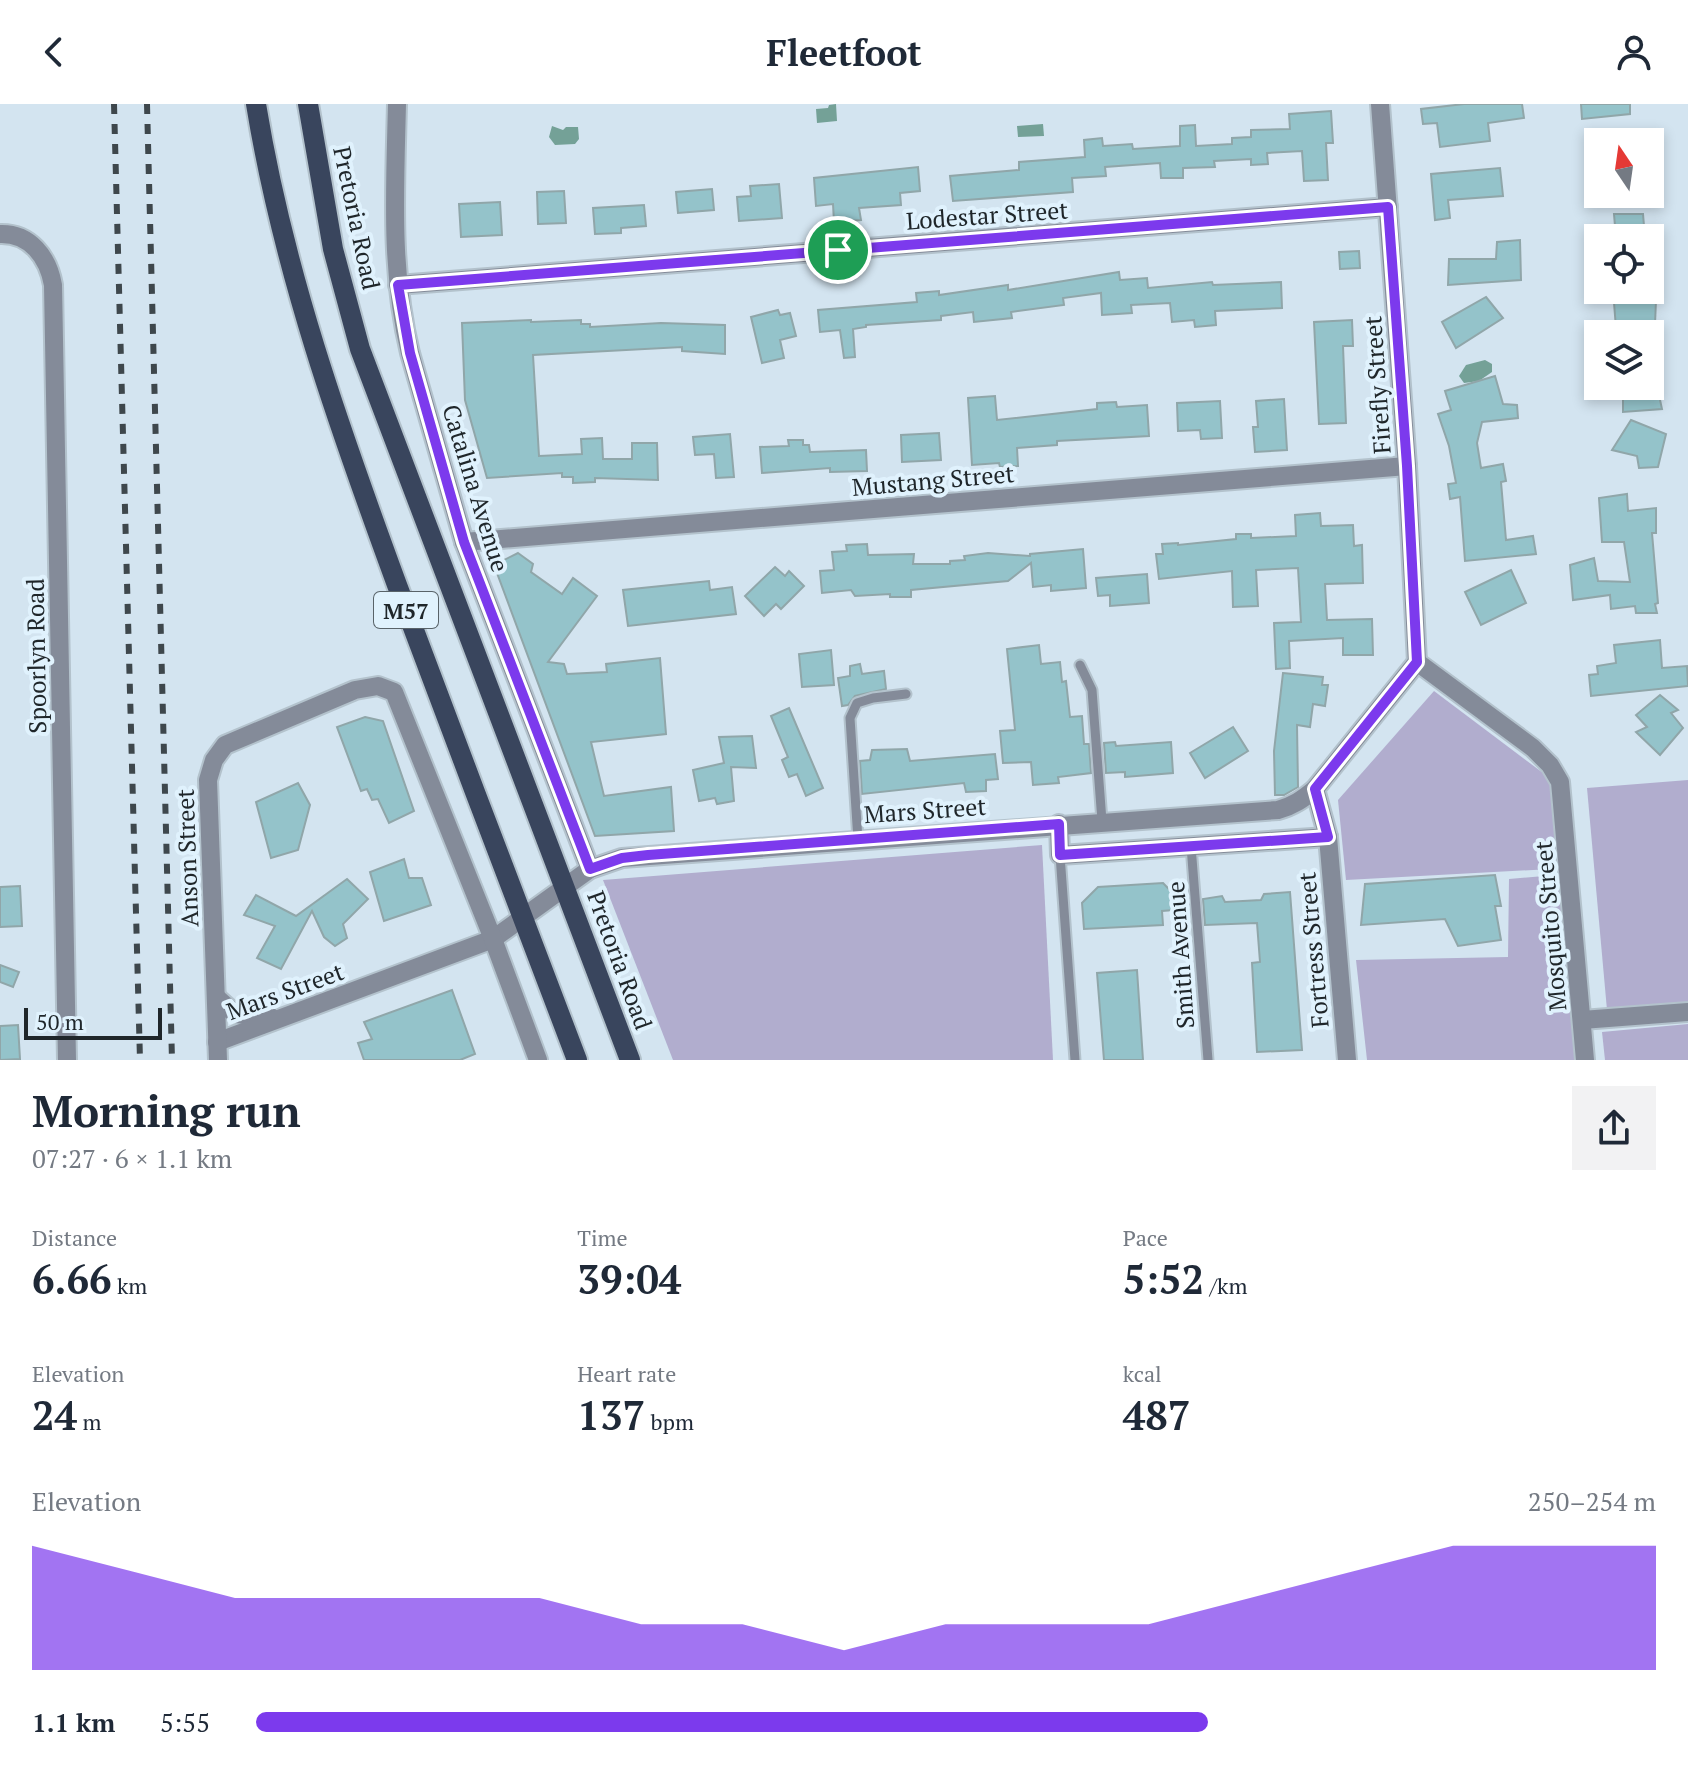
<!DOCTYPE html>
<meta charset="utf-8">
<style>
:root{--surface:#fff;--page:#f2f2f3;--text:#1f2937;--muted:#747a83;--accent:#7c3aed}
body{margin:0;font-family:"PT Serif",serif;background:var(--page);color:var(--text);height:100vh;display:flex;flex-direction:column;font-size:30px;white-space:nowrap}
*{box-sizing:border-box;margin:0}
p{font-size:26px;color:var(--muted)}
.icon{flex:none;width:44px;height:44px;fill:none;stroke:currentColor;stroke-width:2;stroke-linecap:round;stroke-linejoin:round}
.map{position:relative;height:956px;overflow:hidden}
.drawer{display:flex;flex-direction:column;background:var(--surface);flex:1}
.drawer>*{flex:none}
.needle{width:52px;rotate:347deg}
.controls{position:absolute;left:1584px;top:24px;display:grid;gap:16px}
.controls a{display:grid;place-items:center;width:80px;height:80px;border-radius:0px;background:var(--surface);box-shadow:0 4px 12px #0003;font-size:40px}
.scale{position:absolute;left:24px;bottom:20px;width:138px;box-sizing:border-box;padding-left:8px;border:4px solid #1f262a;border-top:0;font-size:22px;line-height:28px;white-space:nowrap;color:#1f262a;-webkit-text-stroke:6px #e0f2fd;paint-order:stroke}
.pin{position:absolute;display:grid;place-items:center;width:68px;height:68px;color:#fff;margin:-34px;border:4px solid #fff;border-radius:50%;box-shadow:0 2px 8px #0007}
.round{display:grid;place-items:center;flex:none;width:84px;height:84px;border-radius:0px;background:var(--page)}
.overview{display:flex;align-items:center;justify-content:space-between;height:136px;padding:0 32px}
h1{font-size:44px;font-weight:800;line-height:60px}
.metrics{display:grid;grid-template-columns:repeat(3,1fr);gap:12px;height:136px;padding:8px 32px}
.metrics div{display:grid;align-content:center}
.metrics b{font-size:40px;font-weight:800}
.metrics small{font-size:22px;font-weight:400}
.metrics p{font-size:22px}
.chart{height:224px;padding:16px 32px}
.chart p{display:flex;justify-content:space-between}
.chart svg{width:100%;height:144px;margin-top:8px;fill:var(--accent);opacity:.7}
ul{padding:0 32px;list-style:none;font-size:26px}
li{display:grid;grid-template-columns:128px 96px 1fr;align-items:center;height:60px}
li i{height:20px;border-radius:10px;background:var(--accent)}
header{display:flex;justify-content:space-between;align-items:center;height:104px;padding:0 32px;background:var(--surface);font-size:36px;font-weight:800}
.map>svg:first-child{display:block}
.green{fill:#b1adce}
.water{fill:#74a197}
.building{fill:#94c3ca;stroke:#90a6a9;stroke-width:2}
.lines{fill:none;stroke-linecap:round;stroke-linejoin:round}
.lane-casing{stroke:#b3c2cc;stroke-width:13}
.street-casing{stroke:#b3c2cc;stroke-width:22}
.primary-casing{stroke:#b3c2cc;stroke-width:24}
.lane{stroke:#848b99;stroke-width:9}
.street{stroke:#848b99;stroke-width:18}
.primary{stroke:#39455d;stroke-width:20}
.rail{stroke:#3e474c;stroke-width:6;stroke-dasharray:10 10;stroke-linecap:butt}
.route-casing{stroke:#fff;stroke-width:16}
.route{stroke:#7c3aed;stroke-width:10}
.labels{text-anchor:middle;dominant-baseline:central;stroke-width:8;stroke-linejoin:round;paint-order:stroke}
.shield{fill:#e0f2fd;stroke:#596369;stroke-width:2}
.shield-label{font-size:22px;font-weight:bold;fill:#1f262a}
.street-label{font-size:24px;fill:#1f262a;stroke:#e0f2fd}
</style>
<header><svg class="icon" aria-label="back" viewBox="0 0 24 24"><path d="M15 5l-7 7 7 7"/></svg>Fleetfoot<svg class="icon" aria-label="person" viewBox="0 0 24 24"><circle cx="12" cy="8" r="4"/><path d="M4 21q1-7 8-7t8 7"/></svg></header>
<div class="map">
<svg width="1688" height="956" viewBox="0 0 1688 956">
<rect width="100%" height="100%" fill="#d3e4f0"/>
<g class="green">
<polygon points="1434,587 1559,681 1570,764 1346,776 1338,696"/>
<polygon points="1688,676 1688,898 1607,906 1587,684"/>
<polygon points="1042,741 1053,956 673,956 603,776"/>
<polygon points="1567,770 1582,956 1367,956 1356,856 1508,853 1509,775"/>
<polygon points="1688,920 1688,956 1605,956 1602,928"/>
</g>
<g class="water">
<polygon points="836,0 837,17 817,19 816,5 828,4 829,1"/>
<polygon points="1043,20 1044,32 1018,33 1017,22"/>
<polygon points="552,22 563,26 566,23 578,23 579,35 575,40 555,41 549,33"/>
<polygon points="1485,256 1492,260 1492,268 1479,277 1464,279 1459,272 1466,261"/>
</g>
<g class="building">
<polygon points="1464,0 1522,0 1524,14 1488,19 1490,37 1440,43 1437,19 1423,20 1421,5"/>
<polygon points="1581,0 1630,0 1630,10 1582,15"/>
<polygon points="1331,7 1333,39 1326,39 1328,76 1304,77 1302,47 1267,49 1268,60 1251,61 1251,55 1214,57 1215,63 1183,64 1183,74 1161,74 1160,59 1105,63 1106,72 1072,74 1073,88 953,97 950,72 1019,66 1019,58 1085,53 1084,36 1102,34 1103,42 1132,40 1133,45 1180,42 1180,22 1195,21 1196,42 1232,40 1232,34 1251,33 1251,26 1290,25 1289,10"/>
<polygon points="918,63 920,87 900,89 901,101 859,104 861,116 834,118 833,100 816,102 814,74"/>
<polygon points="1500,64 1503,92 1448,96 1450,114 1435,116 1431,70"/>
<polygon points="779,80 782,114 739,117 737,93 751,92 750,82"/>
<polygon points="712,85 714,106 678,109 676,88"/>
<polygon points="564,87 566,119 538,120 537,88"/>
<polygon points="500,98 502,131 461,133 459,100"/>
<polygon points="644,101 646,122 621,124 621,129 595,130 593,104"/>
<polygon points="1614,110 1643,110 1645,134 1616,134"/>
<polygon points="1520,136 1521,176 1448,181 1449,155 1496,155 1497,138"/>
<polygon points="1359,147 1360,164 1340,165 1339,148"/>
<polygon points="1119,168 1120,176 1147,174 1148,184 1212,178 1213,181 1281,178 1282,204 1215,207 1216,221 1195,223 1194,216 1172,218 1170,199 1131,201 1132,209 1102,211 1101,189 1063,194 1064,201 1011,208 1012,214 974,218 973,208 941,212 941,216 866,221 866,223 853,225 855,253 844,254 840,226 820,228 818,206 917,198 916,189 939,187 939,191 1008,181 1008,186"/>
<polygon points="1613,186 1648,186 1647,196 1656,196 1655,220 1616,224"/>
<polygon points="1486,193 1503,214 1456,244 1442,218"/>
<polygon points="778,206 780,211 790,209 796,232 780,236 784,254 762,259 751,213"/>
<polygon points="531,216 531,218 581,216 581,220 590,220 590,223 661,219 725,221 725,250 682,247 682,243 533,251 539,352 582,350 581,335 602,334 603,355 632,355 632,339 657,339 658,376 595,374 595,378 573,379 573,373 562,373 562,369 487,374 465,296 462,219"/>
<polygon points="1352,216 1353,242 1343,242 1346,319 1319,320 1314,218"/>
<polygon points="1495,272 1503,300 1517,301 1518,314 1482,318 1477,339 1481,364 1503,360 1506,377 1501,378 1506,436 1533,432 1536,450 1465,457 1460,393 1450,395 1448,380 1456,379 1449,342 1438,310 1451,306 1445,287"/>
<polygon points="1623,282 1657,282 1662,305 1623,308"/>
<polygon points="995,292 997,316 1097,305 1097,299 1116,298 1117,303 1147,301 1149,332 1057,337 1057,341 1017,344 1018,362 1000,363 999,359 972,361 968,294"/>
<polygon points="1284,295 1287,346 1255,348 1253,323 1258,323 1256,297"/>
<polygon points="1220,297 1222,334 1201,335 1200,326 1178,327 1177,299"/>
<polygon points="1631,316 1666,330 1658,363 1639,364 1637,352 1612,346"/>
<polygon points="939,329 941,356 902,358 901,331"/>
<polygon points="730,330 734,373 716,374 714,350 695,351 693,333"/>
<polygon points="788,336 803,336 803,341 809,341 810,348 866,346 867,367 830,368 830,364 762,369 760,343 789,342"/>
<polygon points="1627,390 1628,407 1656,404 1656,429 1652,429 1658,499 1655,500 1657,509 1636,509 1635,502 1611,505 1610,491 1573,496 1570,461 1594,454 1598,477 1630,478 1624,438 1602,438 1599,394"/>
<polygon points="1320,409 1321,422 1353,421 1354,442 1362,441 1363,479 1325,480 1327,516 1372,515 1373,551 1343,551 1343,534 1289,537 1290,564 1276,565 1274,519 1301,518 1298,464 1256,466 1258,502 1233,503 1232,467 1159,475 1156,450 1163,450 1162,440 1178,439 1178,441 1236,435 1236,430 1251,430 1251,434 1296,432 1295,411"/>
<polygon points="867,440 868,451 914,450 913,460 950,460 950,457 965,456 964,452 988,449 1030,452 1030,450 1083,445 1086,484 1051,487 1051,481 1033,483 1031,459 1008,477 911,486 911,493 890,493 890,490 855,492 851,486 822,489 820,467 834,466 832,448 847,447 846,441"/>
<polygon points="518,449 533,460 531,468 562,490 573,474 597,492 548,558 564,560 567,570 607,568 606,560 660,554 666,630 591,638 604,692 671,683 674,727 595,732 494,461"/>
<polygon points="775,463 785,472 789,467 804,482 781,505 776,500 764,512 745,492"/>
<polygon points="1511,466 1526,499 1481,521 1465,488"/>
<polygon points="1147,470 1149,499 1110,502 1110,491 1098,492 1096,474"/>
<polygon points="709,477 710,486 732,483 736,510 628,522 623,486"/>
<polygon points="1660,536 1662,564 1687,562 1688,582 1591,592 1589,571 1598,570 1597,562 1616,559 1614,541"/>
<polygon points="1039,541 1041,560 1060,558 1062,578 1066,577 1070,613 1082,612 1084,640 1089,640 1091,669 1058,673 1059,679 1033,681 1031,658 1003,659 1000,627 1015,626 1007,545"/>
<polygon points="831,546 834,581 802,583 799,550"/>
<polygon points="860,560 862,570 884,567 886,585 855,592 848,601 842,602 838,574 850,572 850,562"/>
<polygon points="1283,569 1323,573 1322,581 1328,581 1325,602 1313,600 1310,623 1297,621 1298,683 1284,691 1275,691 1274,647"/>
<polygon points="1660,591 1678,606 1671,609 1683,624 1660,651 1636,628 1647,623 1636,611"/>
<polygon points="789,604 823,684 806,692 797,670 789,673 782,656 788,653 771,612"/>
<polygon points="365,613 383,617 414,707 389,719 378,695 372,696 367,685 361,687 337,623"/>
<polygon points="1233,623 1248,647 1205,674 1190,649"/>
<polygon points="752,632 756,664 731,663 734,697 717,700 715,694 699,697 693,666 724,659 719,633"/>
<polygon points="1115,638 1116,642 1171,638 1173,669 1125,673 1125,668 1106,669 1104,639"/>
<polygon points="907,645 910,657 995,650 998,675 986,676 986,687 966,688 964,679 862,690 860,657 870,656 872,646"/>
<polygon points="298,679 310,701 298,746 271,754 256,698"/>
<polygon points="404,755 409,774 422,774 431,801 384,817 370,768"/>
<polygon points="1495,771 1501,802 1495,802 1501,836 1458,842 1445,815 1361,821 1365,780"/>
<polygon points="347,775 368,795 343,820 347,834 335,842 324,833 312,807 281,865 257,854 275,822 244,811 256,791 296,812"/>
<polygon points="1163,779 1188,805 1162,807 1163,821 1084,825 1082,799 1098,783"/>
<polygon points="20,782 22,822 0,823 0,783"/>
<polygon points="1290,788 1302,946 1257,948 1252,859 1260,858 1257,819 1205,821 1203,795 1222,792 1225,798 1261,796 1264,790"/>
<polygon points="0,861 19,868 13,883 0,878"/>
<polygon points="1137,866 1143,956 1104,956 1097,869"/>
<polygon points="452,886 475,950 460,956 364,956 358,939 372,935 364,918"/>
<polygon points="18,921 20,955 0,956 0,922"/>
</g>
<g class="lines">
<defs>
<g id="lane">
<polyline points="1080,561 1092,586 1102,717"/>
<polyline points="858,736 850,614 857,599 873,594 906,590"/>
<polyline points="1191,742 1208,956"/>
<polyline points="1060,751 1075,956"/>
</g>
<g id="street">
<path d="M397 0C395 84 390 167 410 249L464 438 590 765"/>
<polyline points="1380,0 1407,362 1417,558"/>
<path d="M0 130C30 129 48 153 53 181L67 956"/>
<polyline points="398,181 1388,103"/>
<polyline points="464,438 1407,362"/>
<polyline points="1315,685 1328,733 1347,956"/>
<polyline points="1059,720 1060,751 1328,733"/>
<polyline points="216,893 235,910 271,913"/>
<polyline points="1582,916 1688,908"/>
<path d="M217 938 493 835 590 765 622 754 1278 706C1293 702 1303 695 1315 685L1417 558 1533 644 1550 661 1560 678 1585 956"/>
<polyline points="218,956 208,676 214,656 225,641 355,586 378,582 394,588 493,835 538,956"/>
</g>
<g id="primary">
<path d="M256 0C283 166 339 323 397 481 456 640 517 797 577 956"/>
<polyline points="308,0 333,145 360,245 630,956"/>
</g>
</defs>
<use href="#lane" class="lane-casing"/>
<use href="#street" class="street-casing"/>
<use href="#primary" class="primary-casing"/>
<use href="#lane" class="lane"/>
<use href="#street" class="street"/>
<use href="#primary" class="primary"/>
<g class="rail">
<polyline points="114,0 140,956"/>
<polyline points="147,0 172,956"/>
</g>
</g>
<g class="lines">
<defs>
<polygon id="route" points="1388,103 1407,362 1417,558 1315,685 1328,733 1060,751 1059,720 648,751 622,754 590,765 464,438 410,249 398,181"/>
</defs>
<use href="#route" class="route-casing"/>
<use href="#route" class="route"/>
</g>
<g class="labels">
<rect class="shield" x="374" y="488" width="64" height="36" rx="6"/>
<g class="shield-label">
<text x="406" y="506">M57</text>
</g>
<g class="street-label">
<text transform="translate(987 111) rotate(-4)">Lodestar Street</text>
<text transform="translate(357 114) rotate(78)">Pretoria Road</text>
<text transform="translate(1377 281) rotate(-94)">Firefly Street</text>
<text transform="translate(933 376) rotate(-5)">Mustang Street</text>
<text transform="translate(476 384) rotate(73)">Catalina Avenue</text>
<text transform="translate(36 552) rotate(-91)">Spoorlyn Road</text>
<text transform="translate(925 706) rotate(-4)">Mars Street</text>
<text transform="translate(187 754) rotate(-92)">Anson Street</text>
<text transform="translate(1550 822) rotate(-95)">Mosquito Street</text>
<text transform="translate(1313 846) rotate(-95)">Fortress Street</text>
<text transform="translate(1180 851) rotate(-94)">Smith Avenue</text>
<text transform="translate(620 856) rotate(70)">Pretoria Road</text>
<text transform="translate(285 887) rotate(-20)">Mars Street</text>
</g>
</g>
</svg>
<div class="controls">
<a><svg class="needle" viewBox="-14 -14 28 28"><path d="M0-13l5 13h-10z" fill="#e53935"/><path d="M0 13l5-13h-10z" fill="#747a83"/></svg></a>
<a><svg class="icon" aria-label="locate" viewBox="0 0 24 24"><circle cx="12" cy="12" r="6"/><path d="M12 2v4M12 18v4M2 12h4M18 12h4"/></svg></a>
<a><svg class="icon" aria-label="layers" viewBox="0 0 24 24"><path d="M12 4l9 5-9 5-9-5zM3 14l9 5 9-5"/></svg></a>
</div>
<div class="scale">50 m</div>
<div class="pin" style="left:838px;top:146px;background:#1e9e55"><svg class="icon" aria-label="arrive" viewBox="0 0 24 24"><path d="M6 21V4h12l-3 4 3 4H6"/></svg></div>
</div>
<section class="drawer">
<div class="overview"><div><h1>Morning run</h1><p>07:27 · 6 × 1.1 km</p></div><a class="round"><svg class="icon" aria-label="share" viewBox="0 0 24 24"><path d="M12 15V3M7 8l5-5 5 5M5 13v7h14v-7"/></svg></a></div>
<div class="metrics">
<div><p>Distance</p><b>6.66<small> km</small></b></div>
<div><p>Time</p><b>39:04</b></div>
<div><p>Pace</p><b>5:52<small> /km</small></b></div>
</div>
<div class="metrics">
<div><p>Elevation</p><b>24<small> m</small></b></div>
<div><p>Heart rate</p><b>137<small> bpm</small></b></div>
<div><p>kcal</p><b>487</b></div>
</div>
<div class="chart"><p><span>Elevation</span>250–254 m</p>
<svg viewBox="0 0 160 44" preserveAspectRatio="none"><path d="M0 44V6L10 14L20 22L30 22L40 22L50 22L60 30L70 30L80 38L90 30L100 30L110 30L120 22L130 14L140 6L150 6L160 6V44z"/></svg>
</div>
<ul>
<li><b>1.1 km</b>5:55<i style="width:68%"></i></li>
</ul>
</section>
